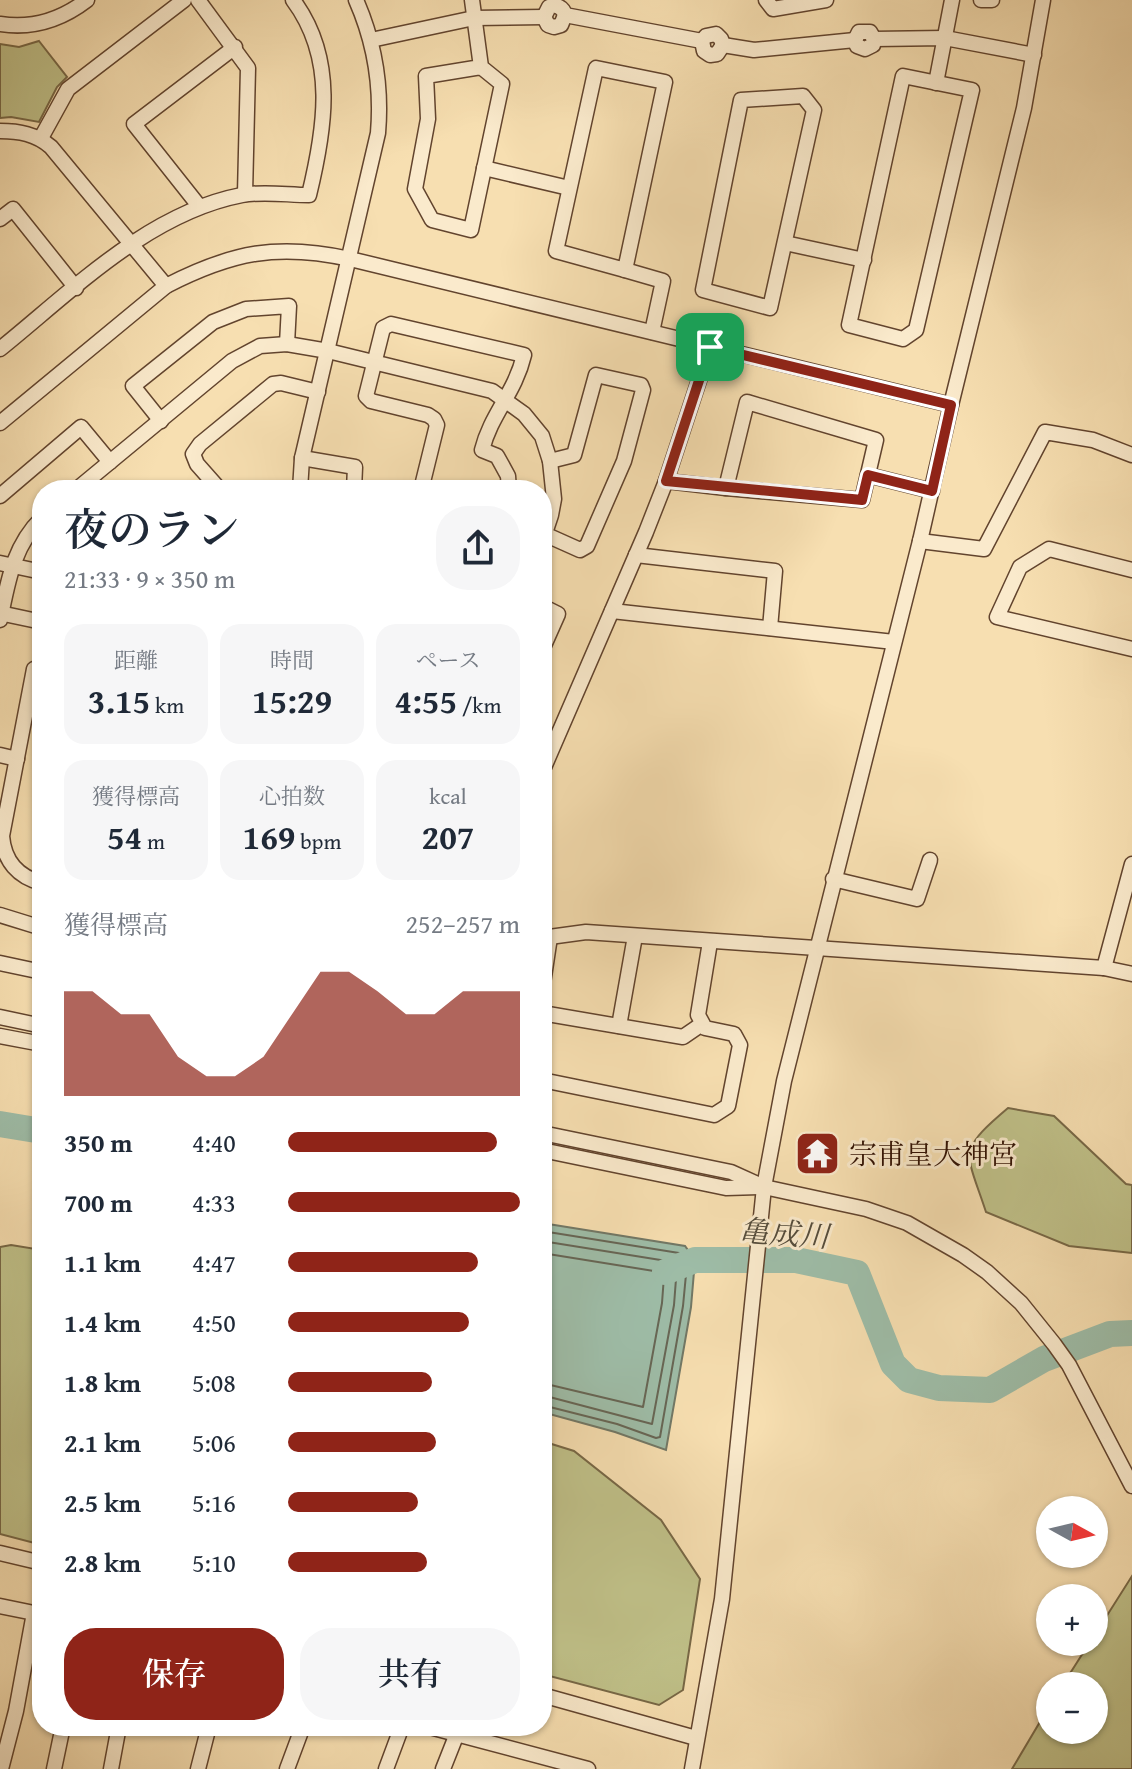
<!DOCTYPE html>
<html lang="ja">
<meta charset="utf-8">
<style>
:root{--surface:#fff;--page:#f6f6f7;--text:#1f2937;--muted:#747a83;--accent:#8f2418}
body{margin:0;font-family:"Gentium Book Plus","Noto Serif JP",serif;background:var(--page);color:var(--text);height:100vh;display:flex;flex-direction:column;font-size:30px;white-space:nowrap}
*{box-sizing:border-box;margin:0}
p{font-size:26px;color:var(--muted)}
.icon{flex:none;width:44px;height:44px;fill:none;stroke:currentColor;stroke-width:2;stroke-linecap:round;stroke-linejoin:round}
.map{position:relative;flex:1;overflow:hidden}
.details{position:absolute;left:32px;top:480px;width:520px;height:1256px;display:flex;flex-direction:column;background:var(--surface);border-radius:32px;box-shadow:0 2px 6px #0004}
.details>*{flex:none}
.needle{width:52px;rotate:98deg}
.fabs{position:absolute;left:1036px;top:1496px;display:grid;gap:16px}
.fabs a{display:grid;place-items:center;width:72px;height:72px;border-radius:50%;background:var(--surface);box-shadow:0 2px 6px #0004;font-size:40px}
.pin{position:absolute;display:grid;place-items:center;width:68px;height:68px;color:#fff;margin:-34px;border-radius:16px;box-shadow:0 4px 12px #0006}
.round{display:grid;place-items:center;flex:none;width:84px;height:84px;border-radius:32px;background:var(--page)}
.summary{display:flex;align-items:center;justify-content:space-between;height:136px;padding:0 32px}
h1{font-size:44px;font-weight:600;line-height:60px}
.figures{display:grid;grid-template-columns:repeat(3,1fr);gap:12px;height:136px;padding:8px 32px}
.figures div{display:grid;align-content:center;border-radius:20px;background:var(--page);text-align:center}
.figures b{font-size:34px;font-weight:600}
.figures small{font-size:22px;font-weight:400}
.figures p{font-size:22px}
.chart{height:224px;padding:16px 32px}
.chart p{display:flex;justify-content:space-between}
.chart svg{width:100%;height:144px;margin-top:8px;fill:var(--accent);opacity:.7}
.primary-button{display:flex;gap:16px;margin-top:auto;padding:16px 32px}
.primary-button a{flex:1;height:92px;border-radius:32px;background:var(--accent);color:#fff;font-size:32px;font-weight:600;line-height:92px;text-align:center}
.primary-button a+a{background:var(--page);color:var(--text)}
ul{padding:0 32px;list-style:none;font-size:26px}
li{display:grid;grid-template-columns:128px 96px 1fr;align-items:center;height:60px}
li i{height:20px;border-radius:10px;background:var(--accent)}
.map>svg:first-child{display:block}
.green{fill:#c0c189;stroke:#786846;stroke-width:2}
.water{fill:#9ebda8;stroke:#727866;stroke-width:2}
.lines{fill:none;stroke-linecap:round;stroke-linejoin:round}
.shore{stroke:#676655;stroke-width:2}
.river{stroke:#9ebda8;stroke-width:26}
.minor-casing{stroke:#62442e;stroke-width:17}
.minor{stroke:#faeacc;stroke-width:14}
.route-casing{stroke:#fff;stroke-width:16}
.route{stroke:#8f2418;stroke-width:10}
.labels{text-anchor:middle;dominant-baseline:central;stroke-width:6;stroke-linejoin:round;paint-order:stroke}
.poi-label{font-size:28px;fill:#301002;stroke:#faeacc;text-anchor:start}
.water-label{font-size:30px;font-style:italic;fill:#564d3c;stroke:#faeacc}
</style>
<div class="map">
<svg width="1132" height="1769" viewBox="0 0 1132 1769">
<rect width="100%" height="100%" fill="#f7dfb1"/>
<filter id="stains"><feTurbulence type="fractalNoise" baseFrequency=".0025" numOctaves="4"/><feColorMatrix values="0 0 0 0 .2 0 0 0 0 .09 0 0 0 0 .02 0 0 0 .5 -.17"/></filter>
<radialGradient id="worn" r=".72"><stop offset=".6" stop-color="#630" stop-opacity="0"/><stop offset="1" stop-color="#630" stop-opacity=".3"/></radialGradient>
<g class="green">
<polygon points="39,41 67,77 57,87 39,122 11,117 0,118 0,44 19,47"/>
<path d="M1008 1108 1054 1116 1126 1184 1132 1185V1253L1069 1246 986 1212C966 1151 956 1152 1008 1108Z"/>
<polygon points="11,1245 42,1250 42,1545 0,1534 0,1247"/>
<polygon points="542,1441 574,1451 661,1520 700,1579 683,1690 659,1705 542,1674"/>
<polygon points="1132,1576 1132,1769 1012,1769 1050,1705 1050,1730 1094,1730 1094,1686 1062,1686 1090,1642 1094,1642 1094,1636"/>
</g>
<polygon class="water" points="542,1223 685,1246 695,1260 691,1307 666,1450 615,1432 542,1412"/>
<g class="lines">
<g class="shore">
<polyline points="542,1231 679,1253 687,1264 683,1306 660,1437 656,1438 617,1424 542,1405"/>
<polyline points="542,1241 673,1262 677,1266 674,1305 652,1424 542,1395"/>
<polyline points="542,1253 660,1272 664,1276 662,1303 643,1407 542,1383"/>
</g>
<g class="river">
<polyline points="0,1124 42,1131"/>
<polyline points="665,1272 695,1260 796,1260 857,1273 893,1364 909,1380 939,1388 990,1390 1044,1359 1110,1334 1132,1333"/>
</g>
<defs>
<g id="minor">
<polyline points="198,0 248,68 245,194"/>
<polyline points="472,0 481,67 502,84 471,230 432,220 415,189 428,119 426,76 481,67"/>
<polyline points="766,0 773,9 826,0"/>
<polyline points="981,0 992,0"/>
<path d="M544 17 549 7C556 4 563 7 565 15L702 41"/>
<polyline points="544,17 548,25 554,27 561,25 565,15"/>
<path d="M0 24C32 29 61 20 87 0"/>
<polyline points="371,40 474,18 544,17"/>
<polyline points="855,40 859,32 870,32 874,39 945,38 1034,55"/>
<polyline points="855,40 857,46 865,49 873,45 874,39"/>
<polyline points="702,41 704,51 710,55 717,54 723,45"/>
<polyline points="702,41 706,36 716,34 721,39 723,45"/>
<polyline points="723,45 754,50 855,40"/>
<polygon points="596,68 665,82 625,270 556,251"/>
<polygon points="903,76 972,90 916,330 903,339 849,325"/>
<polyline points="936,83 952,0"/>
<polygon points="803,96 814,110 770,308 703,290 741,100"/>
<path d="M0 131C19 131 36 134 51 147L166 286"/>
<polyline points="41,138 68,89 184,0"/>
<polyline points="484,168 569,188"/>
<polyline points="199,206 134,124 235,47"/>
<polyline points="0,219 13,209 76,288"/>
<polyline points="785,243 864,260"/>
<polyline points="625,270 663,281 652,332"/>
<path d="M0 349C72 291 148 213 242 195 263 191 288 195 309 195 325 129 337 59 293 0"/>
<polygon points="747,402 876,440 862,500 726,488"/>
<polyline points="161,421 133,386 213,322 246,309 289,306 287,344"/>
<path d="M0 423 166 286C232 252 278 243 350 259L951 405"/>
<polyline points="302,458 355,467 354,490"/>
<polyline points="868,475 932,491"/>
<polyline points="666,481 726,488"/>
<polyline points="76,490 232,361 260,346 287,344 328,351 492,391 524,414 542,436 550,461 554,499 551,515 542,542"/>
<polyline points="220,490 197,464 193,454 200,444 273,384 281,383 318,392"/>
<path d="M300 490 302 458 378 133C382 86 375 43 356 0"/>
<path d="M421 490 437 425 434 419 428 415 371 401 366 396 383 328 391 324 524 355C515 393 491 414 482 450L497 456 508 476 509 490"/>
<polyline points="0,496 81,427 110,462"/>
<polyline points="542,533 580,550 587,546 624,461 643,390 641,385 596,375 574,455 550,461"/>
<polyline points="920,541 984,549 1045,432 1093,440 1132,455"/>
<polyline points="636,555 775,571 770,628"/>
<polyline points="0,563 42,572"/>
<polyline points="1132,570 1049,549 1020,567 997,617 1132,649"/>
<polyline points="542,606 558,614 542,650"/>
<polyline points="612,611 894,642"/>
<polyline points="0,613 42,622"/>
<path d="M0 620C8 582 13 546 42 518"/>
<path d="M42 671 34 669 2 836C4 861 18 877 42 883"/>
<polyline points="0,755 17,759"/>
<polyline points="542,772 646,532 666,481 710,347"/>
<polyline points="833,879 917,899 930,860"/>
<polyline points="0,915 42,928"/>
<polyline points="542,938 586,932 1104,968 1132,974"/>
<polyline points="0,963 42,972"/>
<polyline points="1104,968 1132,864"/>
<polyline points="542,990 550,937"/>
<polyline points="542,1013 683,1037 702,1024"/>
<polyline points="0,1017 42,1026"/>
<polyline points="619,1026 635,936"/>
<polyline points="0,1036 42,1044"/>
<polyline points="542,1080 714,1115 728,1106 740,1045 734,1034 705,1028 698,1015 710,942"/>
<polyline points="542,1133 731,1172 764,1187 866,1209 907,1223 963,1255 987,1272 1021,1303 1054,1344 1069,1365 1132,1486"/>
<polyline points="542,1150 726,1188 759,1187"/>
<polyline points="0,1553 42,1563"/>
<polyline points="0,1606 34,1613 16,1711 1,1769"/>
<polyline points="542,1695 696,1738"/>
<polyline points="426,1726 588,1769"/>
<polyline points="54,1769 63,1726"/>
<polyline points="111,1769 119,1726"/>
<polyline points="198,1769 209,1726"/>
<polyline points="287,1769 303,1726"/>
<polyline points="386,1769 402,1726"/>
<polyline points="443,1769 460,1726"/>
<polyline points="692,1769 722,1599 764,1187 784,1081 920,541 951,405 1024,108 1043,0"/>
</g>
</defs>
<use href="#minor" class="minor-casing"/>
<use href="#minor" class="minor"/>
</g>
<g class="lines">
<defs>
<polygon id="route" points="710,347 951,405 932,491 868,475 862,500 666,481"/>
</defs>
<use href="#route" class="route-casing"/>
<use href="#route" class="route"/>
</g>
<defs>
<symbol id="temple-square" viewBox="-11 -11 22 22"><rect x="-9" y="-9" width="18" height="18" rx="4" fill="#8f2418" stroke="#faeacc"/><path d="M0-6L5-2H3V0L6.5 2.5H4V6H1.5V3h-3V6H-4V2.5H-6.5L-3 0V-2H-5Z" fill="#fff"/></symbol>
</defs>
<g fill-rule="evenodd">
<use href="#temple-square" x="792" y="1128" width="51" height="51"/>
</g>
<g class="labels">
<g class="poi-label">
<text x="849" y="1153">宗甫皇大神宮</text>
</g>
<g class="water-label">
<text transform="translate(784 1233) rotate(4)">亀成川</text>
</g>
</g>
<rect width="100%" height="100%" filter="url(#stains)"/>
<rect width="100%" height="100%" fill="url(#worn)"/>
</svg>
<div class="fabs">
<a><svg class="needle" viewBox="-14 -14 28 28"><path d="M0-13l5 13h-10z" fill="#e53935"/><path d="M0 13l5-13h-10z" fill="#747a83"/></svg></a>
<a>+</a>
<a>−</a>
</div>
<div class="pin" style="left:710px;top:347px;background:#1e9e55"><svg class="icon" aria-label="arrive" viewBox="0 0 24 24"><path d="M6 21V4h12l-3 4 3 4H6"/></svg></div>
<section class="details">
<div class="summary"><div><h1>夜のラン</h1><p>21:33 · 9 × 350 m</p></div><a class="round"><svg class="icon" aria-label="share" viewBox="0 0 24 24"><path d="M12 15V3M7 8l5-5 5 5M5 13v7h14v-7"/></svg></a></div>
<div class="figures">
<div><p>距離</p><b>3.15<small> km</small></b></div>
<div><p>時間</p><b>15:29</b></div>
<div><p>ペース</p><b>4:55<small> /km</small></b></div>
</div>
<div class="figures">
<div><p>獲得標高</p><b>54<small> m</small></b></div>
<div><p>心拍数</p><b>169<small> bpm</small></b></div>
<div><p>kcal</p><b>207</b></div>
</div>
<div class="chart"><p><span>獲得標高</span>252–257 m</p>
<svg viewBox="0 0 160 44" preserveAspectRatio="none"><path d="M0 44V12L10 12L20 19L30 19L40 32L50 38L60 38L70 32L80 19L90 6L100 6L110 12L120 19L130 19L140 12L150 12L160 12V44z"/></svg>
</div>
<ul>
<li><b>350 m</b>4:40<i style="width:90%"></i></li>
<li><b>700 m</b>4:33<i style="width:100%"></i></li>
<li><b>1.1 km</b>4:47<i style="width:82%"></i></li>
<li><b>1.4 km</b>4:50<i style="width:78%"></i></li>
<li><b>1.8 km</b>5:08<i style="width:62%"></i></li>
<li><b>2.1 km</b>5:06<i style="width:64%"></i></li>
<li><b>2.5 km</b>5:16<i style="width:56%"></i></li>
<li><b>2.8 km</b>5:10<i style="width:60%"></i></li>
</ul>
<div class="primary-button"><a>保存</a><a>共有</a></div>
</section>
</div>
